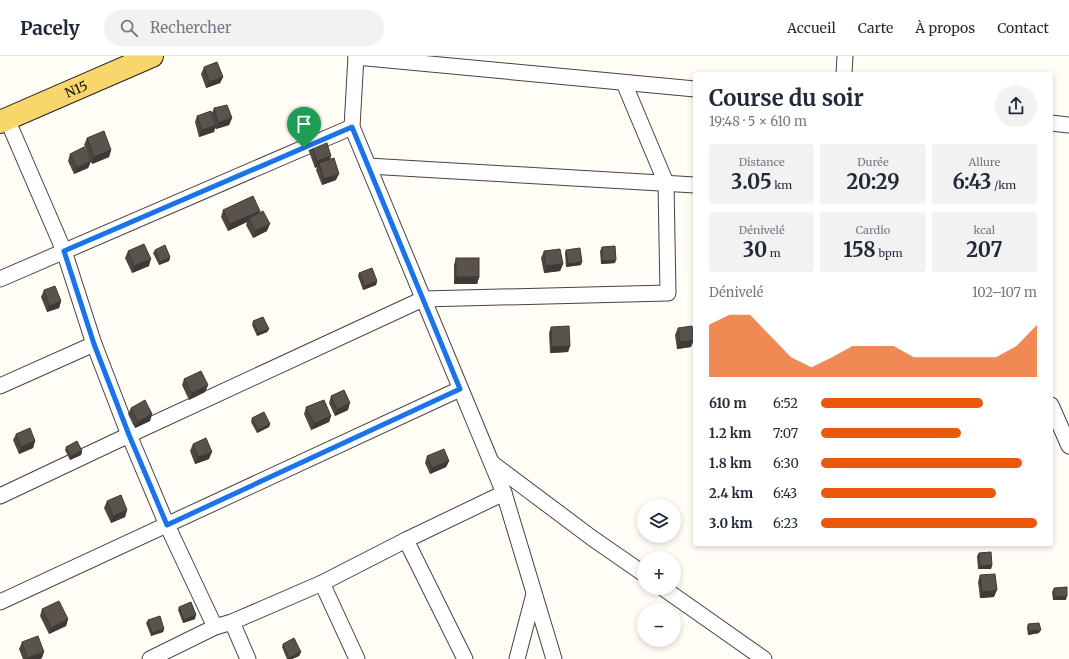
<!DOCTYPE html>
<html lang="fr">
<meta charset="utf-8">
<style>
:root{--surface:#fff;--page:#f2f2f3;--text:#1f2937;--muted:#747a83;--line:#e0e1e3;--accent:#ea580c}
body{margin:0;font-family:Merriweather,serif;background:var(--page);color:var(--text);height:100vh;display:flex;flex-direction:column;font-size:15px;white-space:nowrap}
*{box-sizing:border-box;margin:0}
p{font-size:13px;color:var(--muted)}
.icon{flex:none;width:22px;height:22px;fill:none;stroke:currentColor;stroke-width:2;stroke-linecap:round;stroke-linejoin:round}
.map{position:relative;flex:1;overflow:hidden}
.details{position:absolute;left:693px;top:16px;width:360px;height:474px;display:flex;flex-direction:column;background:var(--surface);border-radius:4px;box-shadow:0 2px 6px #0003}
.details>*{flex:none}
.tools{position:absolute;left:637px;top:443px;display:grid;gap:8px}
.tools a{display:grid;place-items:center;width:44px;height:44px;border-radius:50%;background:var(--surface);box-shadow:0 2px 6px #0003;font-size:20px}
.pin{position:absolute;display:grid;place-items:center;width:34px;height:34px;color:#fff;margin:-41px -17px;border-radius:50% 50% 50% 0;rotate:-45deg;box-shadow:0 0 4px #0007}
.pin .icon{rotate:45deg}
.round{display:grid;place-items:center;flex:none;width:42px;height:42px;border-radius:21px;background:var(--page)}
.head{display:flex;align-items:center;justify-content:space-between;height:68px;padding:0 16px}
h1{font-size:22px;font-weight:700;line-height:30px}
.figures{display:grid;grid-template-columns:repeat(3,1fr);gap:6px;height:68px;padding:4px 16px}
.figures div{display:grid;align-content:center;border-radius:4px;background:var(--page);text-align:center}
.figures b{font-size:20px;font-weight:700}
.figures small{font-size:11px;font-weight:400}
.figures p{font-size:11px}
.chart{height:112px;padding:8px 16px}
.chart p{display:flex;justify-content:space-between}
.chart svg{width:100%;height:72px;margin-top:4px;fill:var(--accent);opacity:.7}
ul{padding:0 16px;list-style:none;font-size:13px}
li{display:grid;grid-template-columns:64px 48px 1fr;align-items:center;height:30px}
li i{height:10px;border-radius:5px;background:var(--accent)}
header{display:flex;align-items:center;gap:24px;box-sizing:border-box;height:56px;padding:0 20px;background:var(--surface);border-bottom:1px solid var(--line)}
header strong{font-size:19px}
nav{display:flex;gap:22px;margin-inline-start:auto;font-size:14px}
.search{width:280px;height:36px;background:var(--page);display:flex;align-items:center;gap:10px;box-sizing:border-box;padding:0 14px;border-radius:22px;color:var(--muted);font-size:15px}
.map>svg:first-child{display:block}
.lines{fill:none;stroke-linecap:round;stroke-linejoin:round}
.minor-casing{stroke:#444;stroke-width:17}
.primary-casing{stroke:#222;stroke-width:24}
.minor{stroke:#fff;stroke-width:15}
.primary{stroke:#f9d66b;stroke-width:22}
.wall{fill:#4d4742}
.shaded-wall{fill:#3f3936}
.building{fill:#5a524d;stroke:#3f3936}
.route-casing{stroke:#fff;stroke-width:8}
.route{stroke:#1a73e8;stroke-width:5}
.labels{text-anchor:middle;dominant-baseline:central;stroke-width:4;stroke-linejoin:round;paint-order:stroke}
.street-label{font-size:13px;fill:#111;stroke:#fff}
</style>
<header>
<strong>Pacely</strong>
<div class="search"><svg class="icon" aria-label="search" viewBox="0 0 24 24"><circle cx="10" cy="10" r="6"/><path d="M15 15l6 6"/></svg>Rechercher</div>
<nav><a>Accueil</a><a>Carte</a><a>À propos</a><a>Contact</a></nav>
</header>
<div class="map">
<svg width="1069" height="603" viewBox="0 0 1069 603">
<rect width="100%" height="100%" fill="#fffdf5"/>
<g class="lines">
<defs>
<g id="minor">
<polyline points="356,0 352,71 504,437 554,603"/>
<polyline points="356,1 695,33"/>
<polyline points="844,18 845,0"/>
<polyline points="7,63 64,195 94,288 129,379 167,469 215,571"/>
<polyline points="1051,67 1069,69"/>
<polyline points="368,110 695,129"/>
<polyline points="0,223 352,71"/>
<polyline points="0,330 94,288"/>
<polyline points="1051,349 1069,390"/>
<polyline points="492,407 592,482 644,518"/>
<polyline points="0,440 129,379 423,243 668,237 666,127 624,27"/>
<polyline points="406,484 465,603"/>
<polyline points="322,527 357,603"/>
<polyline points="663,532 764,603"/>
<polyline points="0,546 460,333"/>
<polyline points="232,566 248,603"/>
<polyline points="150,603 215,571 232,566 322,527 406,484 504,437"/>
<polyline points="517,603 534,538"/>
</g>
<g id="primary">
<path id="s1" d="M0 66 152 0"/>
</g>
</defs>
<use href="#minor" class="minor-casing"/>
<use href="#primary" class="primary-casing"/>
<use href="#minor" class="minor"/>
<use href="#primary" class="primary"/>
</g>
<g class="wall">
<polygon points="204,11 223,21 220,27 206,32 201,18"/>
<polygon points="214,52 232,62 229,69 216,73 215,72 214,76 199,81 195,66 197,60 212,57"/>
<polygon points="87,82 111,94 109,101 92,108 84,89"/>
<polygon points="311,86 331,100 330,103 336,124 322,129 316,114 317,111 315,112 308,93"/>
<polygon points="70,98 91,105 88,112 74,118 68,105"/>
<polygon points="223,154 259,157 267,175 253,182 246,169 247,166 228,175 221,161"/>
<polygon points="602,191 615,207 601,208 600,195"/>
<polygon points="155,194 170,201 169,205 159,209 153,197"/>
<polygon points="566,194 581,209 566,211 565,197"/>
<polygon points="128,195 149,210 132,217 125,202"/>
<polygon points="544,195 563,208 560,215 544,217 541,202"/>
<polygon points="456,202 479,221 477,228 454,228 454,209"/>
<polygon points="359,217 377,225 376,229 363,234 358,220"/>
<polygon points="44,234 61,245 59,252 47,256 41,241"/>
<polygon points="253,265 269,273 267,276 257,280 252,269"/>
<polygon points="551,271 570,290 568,296 550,297 549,277"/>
<polygon points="678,272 691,291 677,293 675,279"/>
<polygon points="184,323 208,329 205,336 189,344 182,329"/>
<polygon points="331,340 348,354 335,360 329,347"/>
<polygon points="306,351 331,360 329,366 311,374 304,358"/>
<polygon points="131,352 152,358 150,365 135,372 128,358"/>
<polygon points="252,362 270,368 269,371 257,377 251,366"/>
<polygon points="16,378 35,385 33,392 19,398 13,384"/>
<polygon points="193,388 209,403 195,408 190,395"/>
<polygon points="66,391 82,395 81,399 70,404 65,394"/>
<polygon points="427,400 449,405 446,411 430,418 425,407"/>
<polygon points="107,445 127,454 125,461 111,467 104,452"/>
<polygon points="979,497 992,509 991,513 978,513 977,500"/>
<polygon points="980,519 994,541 980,542 978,526"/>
<polygon points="1054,532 1066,544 1053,544 1052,536"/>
<polygon points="179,551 195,563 183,567 178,554"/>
<polygon points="42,553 68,563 66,570 49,578 40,560"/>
<polygon points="148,564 164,573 163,576 151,580 146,567"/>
<polygon points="1028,568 1039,577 1028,579 1027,572"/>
<polygon points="22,586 42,602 40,603 23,603 19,593"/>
<polygon points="283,588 301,596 299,600 292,603 287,603 282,591"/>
</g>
<g class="shaded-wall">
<polygon points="223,21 220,27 206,32 209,26"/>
<polygon points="232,62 229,69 216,73 218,67"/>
<polygon points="216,69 214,76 199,81 202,74"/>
<polygon points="111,94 109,101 92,108 94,101"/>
<polygon points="331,100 329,107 319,107 317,111 315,112 317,105"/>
<polygon points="91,105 88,112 74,118 77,112"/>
<polygon points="339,118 336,124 322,129 324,123"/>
<polygon points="260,155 257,162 249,162 247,166 228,175 230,168"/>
<polygon points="270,168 267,175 253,182 255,175"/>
<polygon points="170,201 169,205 159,209 160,206"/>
<polygon points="151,203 149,210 132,217 134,210"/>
<polygon points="616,204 615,207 601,208 602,205"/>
<polygon points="582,206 581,209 566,211 568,208"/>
<polygon points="563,208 560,215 544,217 546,210"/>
<polygon points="456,221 479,221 477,228 454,228"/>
<polygon points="377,225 376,229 363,234 365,230"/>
<polygon points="61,245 59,252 47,256 49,250"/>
<polygon points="269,273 267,276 257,280 258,277"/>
<polygon points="694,284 691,291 677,293 680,286"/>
<polygon points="570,290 568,296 550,297 552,291"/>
<polygon points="208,329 205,336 189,344 192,337"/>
<polygon points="350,347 348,354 335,360 337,354"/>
<polygon points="152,358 150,365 135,372 138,366"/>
<polygon points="331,360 329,366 311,374 314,368"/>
<polygon points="270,368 269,371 257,377 258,374"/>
<polygon points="35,385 33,392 19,398 21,391"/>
<polygon points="82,395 81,399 70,404 71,400"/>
<polygon points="212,396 209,403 195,408 198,401"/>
<polygon points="449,405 446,411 430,418 432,412"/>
<polygon points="127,454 125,461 111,467 113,460"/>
<polygon points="992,509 991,513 978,513 980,510"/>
<polygon points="997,534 994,541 980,542 982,536"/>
<polygon points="1067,540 1066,544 1053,544 1054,541"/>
<polygon points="196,559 195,563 183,567 184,564"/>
<polygon points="68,563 66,570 49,578 51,572"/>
<polygon points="164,573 163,576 151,580 152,577"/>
<polygon points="1041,574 1039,577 1028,579 1029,575"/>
<polygon points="44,596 42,602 40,603 27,603 27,602"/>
<polygon points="301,596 299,600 292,603 288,603 289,602"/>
</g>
<g class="building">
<polygon points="217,6 223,21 209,26 204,11"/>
<polygon points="227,49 232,62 218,67 214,52"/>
<polygon points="211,55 216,69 202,74 197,60"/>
<polygon points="104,75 111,94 94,101 87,82"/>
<polygon points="325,81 331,100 317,105 311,86"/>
<polygon points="84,91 91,105 77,112 70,98"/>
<polygon points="334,102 339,118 324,123 319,107"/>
<polygon points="253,140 260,155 230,168 223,154"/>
<polygon points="263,155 270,168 255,175 249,162"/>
<polygon points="144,188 151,203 134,210 128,195"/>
<polygon points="165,189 170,201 160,206 155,194"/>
<polygon points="615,190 616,204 602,205 602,191"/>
<polygon points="580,192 582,206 568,208 566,194"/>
<polygon points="560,193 563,208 546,210 544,195"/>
<rect x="456" y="202" width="23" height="19"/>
<polygon points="372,212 377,225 365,230 359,217"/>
<polygon points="55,230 61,245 49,250 44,234"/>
<polygon points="263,261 269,273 258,277 253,265"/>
<polygon points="569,270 570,290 552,291 551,271"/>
<polygon points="692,270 694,284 680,286 678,272"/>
<polygon points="201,315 208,329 192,337 184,323"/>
<polygon points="344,334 350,347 337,354 331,340"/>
<polygon points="145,344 152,358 138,366 131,352"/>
<polygon points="324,344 331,360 314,368 306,351"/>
<polygon points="264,356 270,368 258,374 252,362"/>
<polygon points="30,372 35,385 21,391 16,378"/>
<polygon points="206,382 212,396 198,401 193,388"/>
<polygon points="77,385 82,395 71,400 66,391"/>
<polygon points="444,393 449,405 432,412 427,400"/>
<polygon points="121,439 127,454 113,460 107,445"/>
<polygon points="991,496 992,509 980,510 979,497"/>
<polygon points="995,518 997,534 982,536 980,519"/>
<polygon points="1067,531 1067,540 1054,541 1054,532"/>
<polygon points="59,545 68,563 51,572 42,553"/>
<polygon points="191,546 196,559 184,564 179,551"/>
<polygon points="160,560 164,573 152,577 148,564"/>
<polygon points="1039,567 1041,574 1029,575 1028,568"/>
<polygon points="38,580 44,596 27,602 22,586"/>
<polygon points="294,582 301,596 289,602 283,588"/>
</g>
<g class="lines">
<defs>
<polygon id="route" points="352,71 460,333 167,469 129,379 94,288 64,195"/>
</defs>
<use href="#route" class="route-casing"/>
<use href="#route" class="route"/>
</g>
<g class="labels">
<g class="street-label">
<text stroke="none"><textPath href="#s1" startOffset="83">N15</textPath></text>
</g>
</g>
</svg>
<div class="tools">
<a><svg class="icon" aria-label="layers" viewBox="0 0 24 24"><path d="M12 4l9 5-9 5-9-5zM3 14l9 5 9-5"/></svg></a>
<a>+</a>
<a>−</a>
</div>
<div class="pin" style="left:304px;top:92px;background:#1e9e55"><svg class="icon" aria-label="arrive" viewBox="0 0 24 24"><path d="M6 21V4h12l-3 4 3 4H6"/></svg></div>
<section class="details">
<div class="head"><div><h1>Course du soir</h1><p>19:48 · 5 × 610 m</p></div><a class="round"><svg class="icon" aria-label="share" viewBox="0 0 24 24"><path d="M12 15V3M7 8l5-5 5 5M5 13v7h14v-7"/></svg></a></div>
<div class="figures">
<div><p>Distance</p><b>3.05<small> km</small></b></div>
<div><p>Durée</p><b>20:29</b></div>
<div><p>Allure</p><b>6:43<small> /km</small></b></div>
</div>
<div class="figures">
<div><p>Dénivelé</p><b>30<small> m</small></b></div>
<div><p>Cardio</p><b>158<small> bpm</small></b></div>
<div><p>kcal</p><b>207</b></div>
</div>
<div class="chart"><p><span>Dénivelé</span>102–107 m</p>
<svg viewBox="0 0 160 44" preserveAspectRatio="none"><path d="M0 44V12L10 6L20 6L30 19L40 32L50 38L60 32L70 25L80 25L90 25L100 32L110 32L120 32L130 32L140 32L150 25L160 12V44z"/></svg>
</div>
<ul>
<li><b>610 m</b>6:52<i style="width:75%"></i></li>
<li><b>1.2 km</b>7:07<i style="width:65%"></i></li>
<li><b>1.8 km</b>6:30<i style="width:93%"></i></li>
<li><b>2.4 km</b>6:43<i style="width:81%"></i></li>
<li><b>3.0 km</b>6:23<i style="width:100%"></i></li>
</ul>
</section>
</div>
